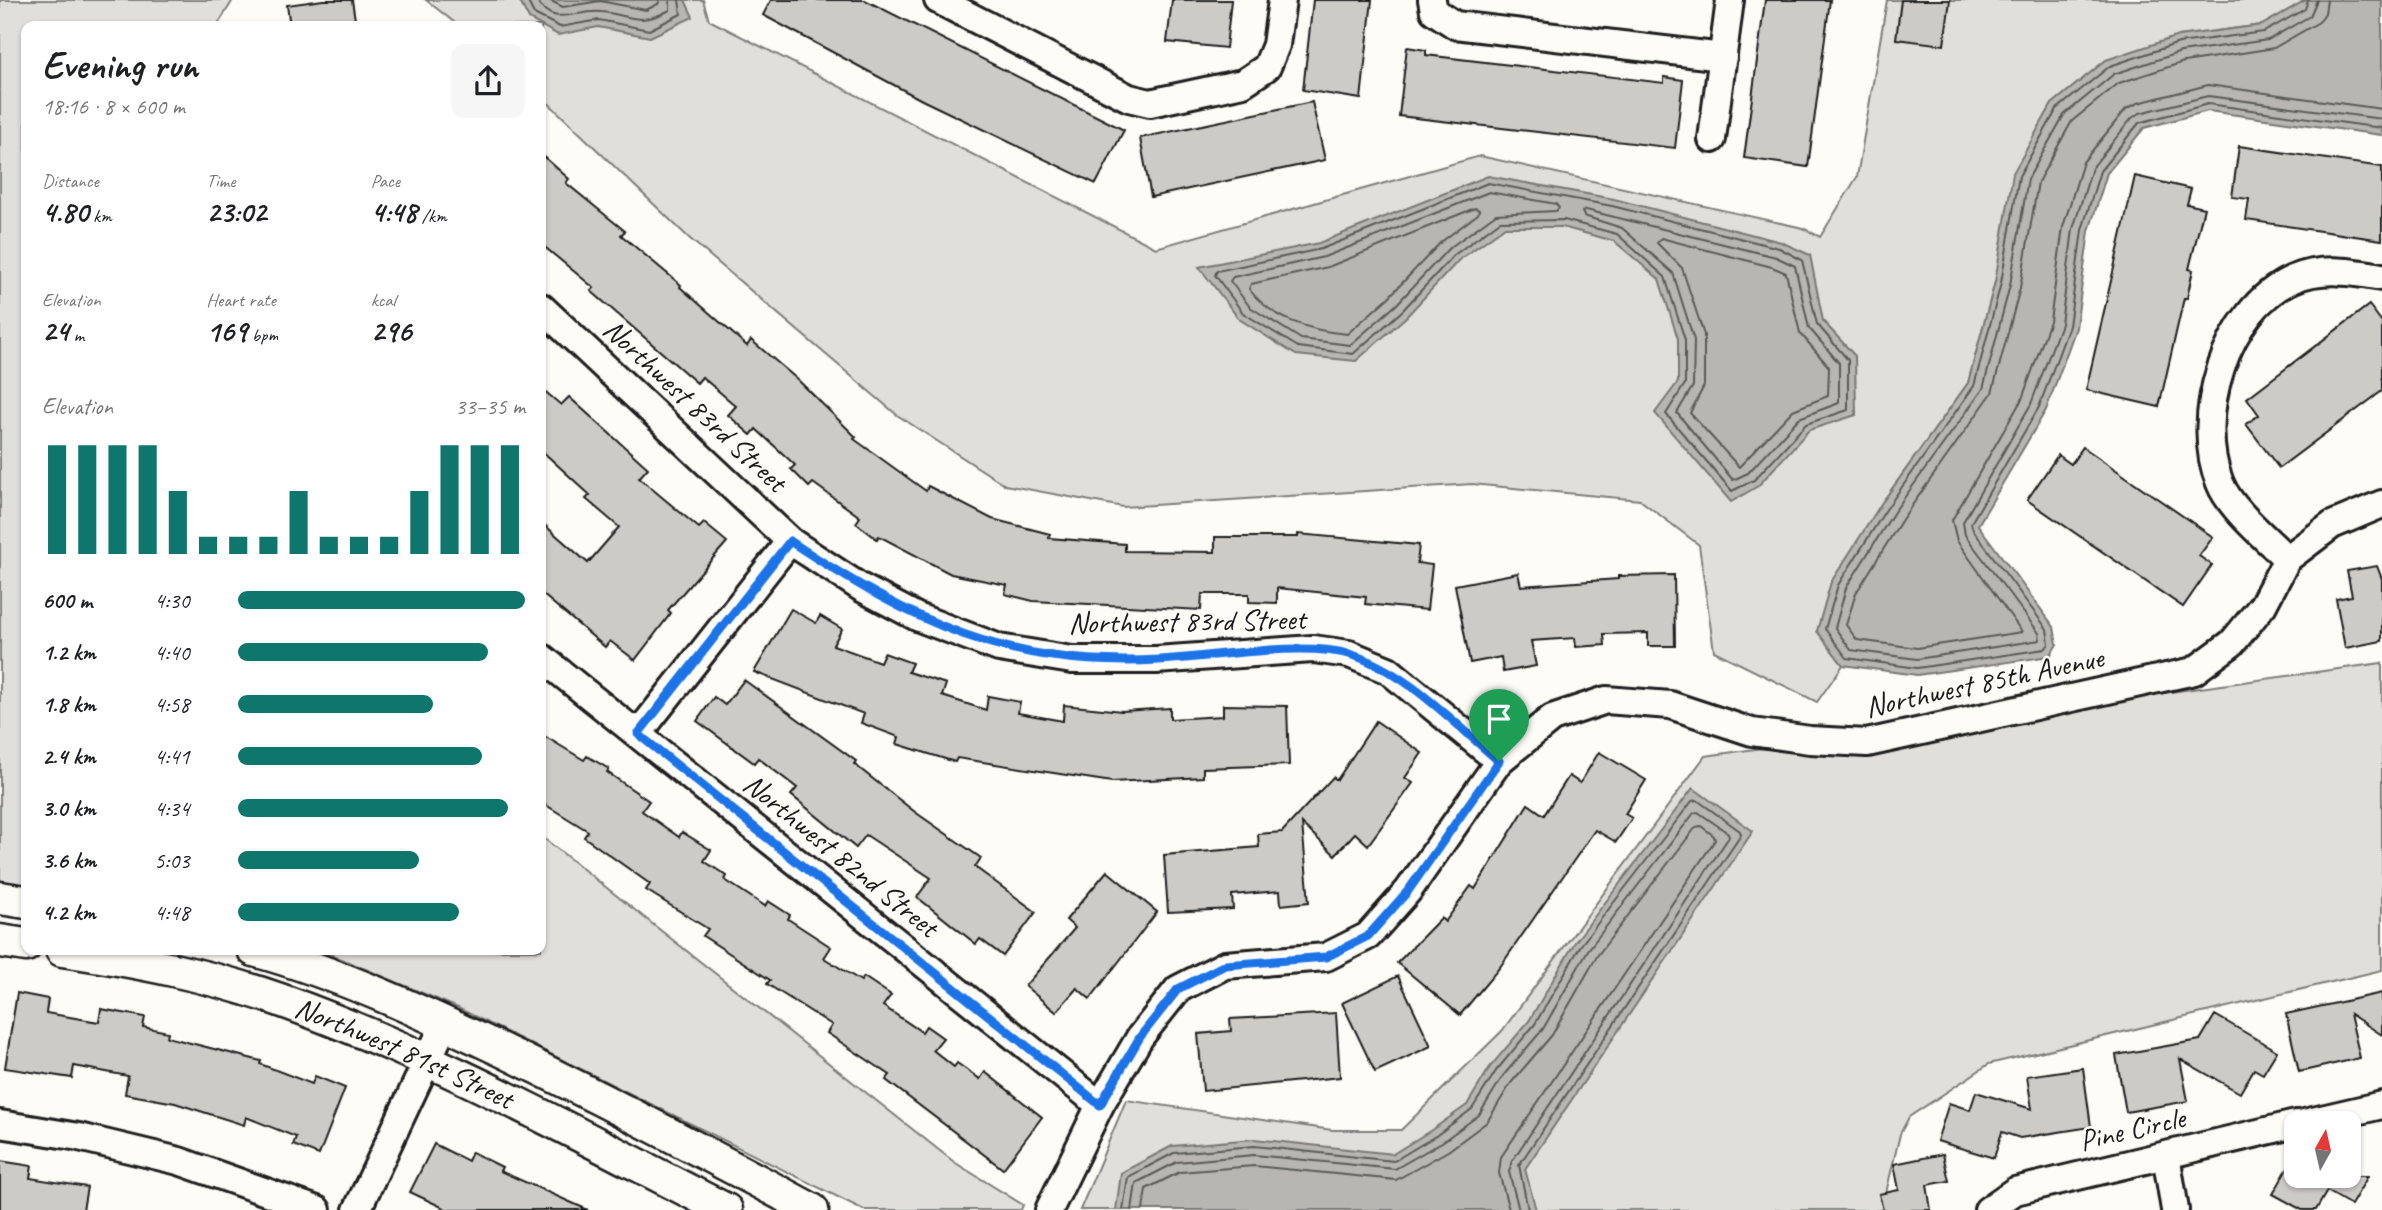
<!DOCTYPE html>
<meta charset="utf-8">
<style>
:root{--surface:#fff;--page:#f6f6f6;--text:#202124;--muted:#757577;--accent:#0f766e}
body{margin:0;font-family:Caveat,sans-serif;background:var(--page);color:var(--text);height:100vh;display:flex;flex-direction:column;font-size:26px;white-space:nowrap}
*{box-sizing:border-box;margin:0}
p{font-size:23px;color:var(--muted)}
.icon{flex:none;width:38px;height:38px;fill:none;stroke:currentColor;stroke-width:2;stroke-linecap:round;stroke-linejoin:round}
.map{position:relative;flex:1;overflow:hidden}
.drawer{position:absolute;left:21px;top:21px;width:525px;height:934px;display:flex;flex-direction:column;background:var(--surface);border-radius:14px;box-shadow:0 2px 5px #0004}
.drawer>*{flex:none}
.needle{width:46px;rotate:8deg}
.buttons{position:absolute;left:2284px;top:1111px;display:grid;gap:14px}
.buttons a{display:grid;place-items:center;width:77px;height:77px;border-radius:14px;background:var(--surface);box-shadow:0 2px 5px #0004;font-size:35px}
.pin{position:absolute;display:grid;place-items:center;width:60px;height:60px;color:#fff;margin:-72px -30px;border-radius:50% 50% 50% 0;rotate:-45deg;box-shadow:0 0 7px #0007}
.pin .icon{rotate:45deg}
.round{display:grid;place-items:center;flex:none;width:74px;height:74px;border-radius:14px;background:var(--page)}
.head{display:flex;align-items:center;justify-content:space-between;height:119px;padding:0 21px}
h1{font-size:38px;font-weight:800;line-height:52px}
.stats{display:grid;grid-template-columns:repeat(3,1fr);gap:10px;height:119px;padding:7px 21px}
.stats div{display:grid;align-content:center}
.stats b{font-size:30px;font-weight:800}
.stats small{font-size:19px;font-weight:400}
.stats p{font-size:19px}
.chart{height:196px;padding:14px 21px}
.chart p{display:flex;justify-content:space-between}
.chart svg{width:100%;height:126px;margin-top:7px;stroke:var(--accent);stroke-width:6}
ul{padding:0 21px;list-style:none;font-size:23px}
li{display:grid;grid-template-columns:112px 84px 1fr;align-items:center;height:52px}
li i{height:18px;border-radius:9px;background:var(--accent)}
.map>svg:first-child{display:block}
.green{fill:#e0dfdb;stroke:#7e7e7c;stroke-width:2}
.water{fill:#b7b6b2;stroke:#797876;stroke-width:2}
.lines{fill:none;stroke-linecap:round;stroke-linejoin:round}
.shore{stroke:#5a5a58;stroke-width:2}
.building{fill:#cccbc8;stroke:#1c1c1c;stroke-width:2}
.minor-casing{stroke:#1c1c1c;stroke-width:32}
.tertiary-casing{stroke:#1c1c1c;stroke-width:37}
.minor{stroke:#fdfcf7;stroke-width:26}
.tertiary{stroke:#fdfcf7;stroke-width:32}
.route-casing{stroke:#fff;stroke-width:14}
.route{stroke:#1a73e8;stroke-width:9}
.labels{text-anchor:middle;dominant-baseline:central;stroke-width:5;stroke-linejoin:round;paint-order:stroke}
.street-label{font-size:30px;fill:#1c1c1c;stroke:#fdfcf7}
</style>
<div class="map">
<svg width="2382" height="1210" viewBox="0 0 2382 1210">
<rect width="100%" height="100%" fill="#fdfcf7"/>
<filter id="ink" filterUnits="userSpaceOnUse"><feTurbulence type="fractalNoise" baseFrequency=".0143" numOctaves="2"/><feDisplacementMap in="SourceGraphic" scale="14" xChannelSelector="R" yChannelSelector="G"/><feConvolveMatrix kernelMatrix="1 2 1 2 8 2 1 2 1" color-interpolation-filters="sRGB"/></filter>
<g filter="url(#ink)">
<g class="green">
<polygon points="0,0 233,0 217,26 26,26 26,888 0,883"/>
<polygon points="426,0 703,0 709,20 1156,248 1480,156 1803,228 1820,237 1857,177 1887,0 2306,0 2262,25 2178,36 1995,282 1968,383 1881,504 1817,631 1843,665 1817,702 1714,651 1699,545 1640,500 1472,484 1123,507 1005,485 897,415 689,238 541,96 541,26 459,26"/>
<polygon points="2382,663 2382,970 1989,1064 1909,1117 1900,1134 1882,1210 1080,1210 1126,1100 1332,1130 1401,1130 1502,1031 1705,756"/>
<polygon points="541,836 954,1162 1023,1205 1021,1210 864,1210 458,1008 320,950 541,950"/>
</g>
<g class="water">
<polygon points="519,0 685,0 693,17 650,37 598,27 558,35 529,19"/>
<polygon points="2306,0 2382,0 2382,135 2208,111 2144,128 2107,173 2089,231 2076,328 2046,410 1978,525 2054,627 2057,644 2050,656 1917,675 1843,665 1817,631 1831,582 1881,504 1968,383 1995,282 2013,173 2052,104 2106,60 2178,36 2262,25"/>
<polygon points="1488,176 1614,199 1781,242 1810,255 1823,321 1855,356 1856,415 1809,430 1758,486 1731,502 1655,413 1678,382 1678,339 1659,279 1614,241 1562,227 1505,227 1459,260 1406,317 1356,361 1296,355 1239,319 1199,267 1319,243"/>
<polygon points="1693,788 1753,831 1525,1169 1536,1210 1116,1210 1121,1173 1172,1146 1254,1139 1393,1154 1433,1129 1467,1105 1490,1067 1529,1021 1575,942"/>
</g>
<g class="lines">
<g class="shore">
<polyline points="527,0 534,14 560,27 599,20 649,30 681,14 679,0"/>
<path d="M537 0C552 29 578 9 601 12 633 15 638 27 670 10V0"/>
<polyline points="549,0 563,7 600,1 646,10 658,4 660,0"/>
<polyline points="2308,0 2305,9 2264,32 2179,43 2110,66 2057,109 2019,176 2001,283 1974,386 1887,508 1838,585 1825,629 1847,658 1917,668 2045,649 2049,644 2047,629 1973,530 1971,523 2039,407 2069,326 2082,230 2100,171 2139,123 2208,104 2382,128"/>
<polyline points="2317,0 2310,16 2268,40 2181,52 2114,74 2064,115 2028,179 2010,285 1983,389 1894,512 1846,588 1835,628 1851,650 1917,659 2040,640 2039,633 1965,535 1963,522 2031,404 2061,324 2073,229 2092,168 2132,118 2140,113 2208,96 2382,119"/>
<polyline points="2327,0 2325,13 2319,22 2274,48 2184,62 2119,83 2072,121 2038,182 2020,288 1992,393 1903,518 1856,593 1846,625 1857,640 1917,648 2022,632 1957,541 1952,520 2022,399 2050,321 2063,227 2083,162 2126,109 2138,103 2208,85 2382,109"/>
<polygon points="1488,183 1612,206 1779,248 1802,260 1817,324 1848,360 1848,410 1806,424 1754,480 1732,491 1666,414 1685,384 1685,340 1665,277 1617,234 1564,220 1500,221 1454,255 1402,311 1353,354 1298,347 1243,313 1215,275 1217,271 1321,249"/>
<polygon points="1489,192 1556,204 1559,208 1556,211 1496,214 1448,249 1396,305 1350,345 1301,339 1250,307 1230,281 1233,277 1324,257"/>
<path d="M1475 208 1479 210 1478 214 1441 242 1388 298 1347 334C1311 331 1271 319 1249 289L1251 284 1328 267Z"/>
<polygon points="1586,210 1776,257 1795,266 1809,328 1839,363 1839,403 1799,418 1748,473 1733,480 1677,413 1693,386 1694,340 1673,273 1622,228 1584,216 1582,212"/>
<polygon points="1661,238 1772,267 1786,273 1800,333 1829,367 1828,396 1793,410 1739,467 1690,413 1704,386 1704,335 1682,268 1657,243"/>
<polyline points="1123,1210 1128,1177 1174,1153 1254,1146 1394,1161 1437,1135 1472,1109 1496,1071 1535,1024 1581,945 1692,801 1697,800 1740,831 1741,835 1519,1165 1528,1210"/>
<polyline points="1132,1210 1136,1183 1177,1162 1254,1155 1395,1169 1442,1142 1479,1115 1503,1076 1543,1029 1588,950 1694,813 1698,812 1728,833 1729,837 1512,1161 1509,1172 1519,1210"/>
<polyline points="1143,1210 1146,1189 1180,1172 1254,1166 1396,1180 1448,1151 1487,1122 1511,1083 1552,1035 1597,956 1696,827 1701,826 1714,836 1715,840 1501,1157 1499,1173 1509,1210"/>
</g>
</g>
<g class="building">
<polygon points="323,0 352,0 356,26 290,26 287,5"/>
<polygon points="771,0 865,0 1124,130 1096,184 922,100 763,15"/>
<polygon points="1172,0 1231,0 1226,48 1167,42"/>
<polygon points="1313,0 1372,0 1361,99 1303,90"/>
<polygon points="1765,0 1830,0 1808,167 1744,158"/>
<polygon points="1901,0 1950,0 1944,45 1896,39"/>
<polygon points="1407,47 1426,50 1426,55 1664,83 1664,77 1683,80 1675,148 1399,116"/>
<polygon points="1312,102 1325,160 1151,197 1140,138"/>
<polygon points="2239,146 2382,167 2382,240 2246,220 2249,199 2232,197"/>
<polygon points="541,154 569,179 566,183 625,231 621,235 681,285 680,287 747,346 751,340 798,380 856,437 854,439 926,491 928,486 992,519 1050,534 1049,538 1125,544 1125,551 1215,552 1215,537 1298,537 1298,534 1419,545 1417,563 1432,565 1427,610 1365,604 1366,597 1277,588 1277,603 1249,602 1249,594 1202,594 1201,610 1033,601 1005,594 1007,585 951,574 879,536 877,539 856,523 860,517 813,483 809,487 791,469 795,465 756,429 751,435 728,415 736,406 702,377 697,383 591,291 594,288 541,244"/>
<polygon points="2135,176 2191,189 2187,204 2204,208 2189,269 2193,270 2187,298 2184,298 2159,407 2086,390"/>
<polygon points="2369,305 2382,322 2382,391 2279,468 2246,424 2259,415 2247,398"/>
<polygon points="541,388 561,405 569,397 648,468 639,478 699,528 704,523 727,542 668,610 671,613 635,660 610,641 605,647 541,593 541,522 588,563 619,527 586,499 590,495 541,450"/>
<polygon points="2083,447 2213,537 2199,556 2212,565 2183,607 2027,500 2058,455 2071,464"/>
<polygon points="2377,566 2382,579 2382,641 2345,648 2336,599 2352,596 2347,571"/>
<polygon points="1518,573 1521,586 1618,579 1618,576 1674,575 1675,646 1648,646 1648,633 1604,634 1605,645 1576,647 1575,638 1531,641 1536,666 1503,672 1501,657 1470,663 1455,585"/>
<polygon points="791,609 816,623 820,616 842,629 833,645 880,662 884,653 912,663 908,672 946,684 942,696 986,710 988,696 1020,702 1018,713 1063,721 1064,705 1122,711 1170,708 1170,719 1223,716 1223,705 1287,706 1289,765 1203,768 1203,777 1112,782 957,758 955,762 897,744 899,737 861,723 864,714 754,672"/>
<polygon points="744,680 856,761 854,764 915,812 981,858 975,867 1036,912 1003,956 980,939 976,944 917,897 931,878 866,835 856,848 791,795 797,788 758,758 754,763 697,721 714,697 725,705"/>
<polygon points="1376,721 1422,753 1405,778 1413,783 1368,845 1355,833 1335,855 1302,824 1309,902 1281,905 1280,891 1232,895 1233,909 1168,912 1164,855 1259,847 1258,834 1282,832 1333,777 1337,780"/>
<polygon points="541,734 584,760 587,756 609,769 607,772 649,801 642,811 679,837 682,832 711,850 704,861 727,876 725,880 765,906 768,901 790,915 788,919 831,947 824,958 861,981 864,977 891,995 883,1006 922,1032 926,1026 943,1038 933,1050 954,1067 957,1063 980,1079 985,1072 1042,1117 1003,1169 886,1080 890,1075 827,1033 832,1025 767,984 770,980 703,936 708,929 646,890 650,884 584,837 588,831 541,802"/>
<polygon points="1599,752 1646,780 1625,814 1632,818 1616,842 1595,830 1500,967 1460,1015 1397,963 1441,918 1445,922 1471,886 1475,889 1528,804 1544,815 1569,776 1580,783"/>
<polygon points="1107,871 1157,912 1090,999 1077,988 1056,1012 1025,986 1075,928 1066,920"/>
<polygon points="1398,976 1431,1046 1375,1072 1342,1003"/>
<polygon points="17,993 48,999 46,1013 99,1022 101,1009 145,1017 143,1027 168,1032 167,1037 261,1061 260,1064 312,1084 315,1076 345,1088 319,1155 293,1145 296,1137 246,1117 244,1125 175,1103 125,1094 128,1076 74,1066 72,1078 5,1068"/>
<polygon points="2382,993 2382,1035 2350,1014 2360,1058 2299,1072 2286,1014"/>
<polygon points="1336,1013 1340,1077 1203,1091 1198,1034 1231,1031 1230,1019"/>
<polygon points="2215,1015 2277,1051 2263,1074 2254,1069 2240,1093 2180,1059 2188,1101 2126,1112 2116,1055 2200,1040"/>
<polygon points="2083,1068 2091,1127 2020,1138 2002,1132 1994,1158 1937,1141 1949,1103 1970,1110 1976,1092 2032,1109 2027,1076"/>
<polygon points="434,1144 468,1161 472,1152 502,1167 500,1171 588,1210 448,1210 410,1192"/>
<polygon points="1943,1154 1949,1181 1927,1185 1931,1210 1883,1210 1879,1194 1899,1190 1894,1164"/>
<polygon points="0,1161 32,1166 30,1178 87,1187 83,1210 0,1210"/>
<polygon points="2289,1166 2296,1170 2296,1176 2368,1176 2351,1205 2327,1191 2316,1210 2302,1210 2273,1194"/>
</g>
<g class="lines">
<defs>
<g id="minor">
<polyline points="938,0 1129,98 1150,103 1243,83 1267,67 1276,45 1282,0"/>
<polyline points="1432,0 1434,11 1455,25 1723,57"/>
<polyline points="1712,139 1730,0"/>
<polyline points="541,307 790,541 860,587 917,617 999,648 1072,660 1156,660 1313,649 1349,654 1388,670 1499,761"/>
<path d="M2287 559C2267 539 2230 509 2220 483 2193 418 2225 309 2293 279 2322 266 2352 272 2382 277"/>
<polyline points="541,657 1100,1105"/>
<polyline points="638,734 790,541"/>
<polyline points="0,1124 79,1137 179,1161 317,1210"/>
<polyline points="2300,1124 2382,1105"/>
<polyline points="2166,1155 2175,1210"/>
<polyline points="357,1210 445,1023"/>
<polyline points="1049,1210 1100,1105 1140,1037 1178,989 1225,965 1326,957 1368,936 1408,891 1499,761 1552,718 1606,700 1670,705 1752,732 1810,740 1867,743 2194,671 2232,643 2263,605 2287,559 2332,525 2382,504"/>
<polyline points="1988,1210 2015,1191 2296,1124"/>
</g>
<g id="tertiary">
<polyline points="0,898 26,902"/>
<polyline points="0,941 26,945"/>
<path id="s1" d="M62 950C136 961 209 975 280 1000 434 1055 580 1136 726 1210"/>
<path d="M254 950C342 974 428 1015 510 1054 612 1104 712 1156 812 1210"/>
</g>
</defs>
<use href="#minor" class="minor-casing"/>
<use href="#tertiary" class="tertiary-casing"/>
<use href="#minor" class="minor"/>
<use href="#tertiary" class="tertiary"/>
</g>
</g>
<g class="lines" filter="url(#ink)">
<defs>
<path id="route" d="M790 541C914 623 1006 668 1159 660 1213 657 1300 641 1349 654 1404 669 1456 725 1499 761L1408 891 1368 936 1326 957 1225 965 1178 989 1140 1037 1100 1105 638 734Z"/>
</defs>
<use href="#route" class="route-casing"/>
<use href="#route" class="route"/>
</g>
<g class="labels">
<g class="street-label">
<text transform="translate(695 405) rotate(43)">Northwest 83rd Street</text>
<text transform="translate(1187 621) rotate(-1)">Northwest 83rd Street</text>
<text transform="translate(1984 682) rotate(-12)">Northwest 85th Avenue</text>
<text transform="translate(841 855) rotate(39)">Northwest 82nd Street</text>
<text stroke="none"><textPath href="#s1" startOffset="359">Northwest 81st Street</textPath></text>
<text transform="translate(2132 1129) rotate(-13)">Pine Circle</text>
</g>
</g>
</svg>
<div class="buttons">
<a><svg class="needle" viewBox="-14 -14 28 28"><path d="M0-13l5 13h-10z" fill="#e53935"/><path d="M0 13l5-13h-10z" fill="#757577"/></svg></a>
</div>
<div class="pin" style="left:1499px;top:761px;background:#1e9e55"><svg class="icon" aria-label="arrive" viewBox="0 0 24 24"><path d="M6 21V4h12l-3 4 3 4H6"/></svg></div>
<section class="drawer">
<div class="head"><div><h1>Evening run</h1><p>18:16 · 8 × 600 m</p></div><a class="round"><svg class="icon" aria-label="share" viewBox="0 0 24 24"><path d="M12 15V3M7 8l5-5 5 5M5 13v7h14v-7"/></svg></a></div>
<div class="stats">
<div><p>Distance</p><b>4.80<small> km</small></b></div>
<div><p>Time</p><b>23:02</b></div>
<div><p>Pace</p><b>4:48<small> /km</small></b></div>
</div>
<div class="stats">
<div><p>Elevation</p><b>24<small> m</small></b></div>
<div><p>Heart rate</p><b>169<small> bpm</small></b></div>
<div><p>kcal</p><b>296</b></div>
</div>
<div class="chart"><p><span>Elevation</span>33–35 m</p>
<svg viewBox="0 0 160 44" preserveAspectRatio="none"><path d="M5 44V6M15 44V6M25 44V6M35 44V6M45 44V22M55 44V38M65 44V38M75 44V38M85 44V22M95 44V38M105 44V38M115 44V38M125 44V22M135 44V6M145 44V6M155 44V6"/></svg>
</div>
<ul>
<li><b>600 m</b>4:30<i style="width:100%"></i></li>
<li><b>1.2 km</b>4:40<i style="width:87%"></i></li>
<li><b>1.8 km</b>4:58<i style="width:68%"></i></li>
<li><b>2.4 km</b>4:41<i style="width:85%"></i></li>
<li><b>3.0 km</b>4:34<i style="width:94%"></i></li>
<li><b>3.6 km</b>5:03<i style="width:63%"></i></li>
<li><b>4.2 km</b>4:48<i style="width:77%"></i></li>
</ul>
</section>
</div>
